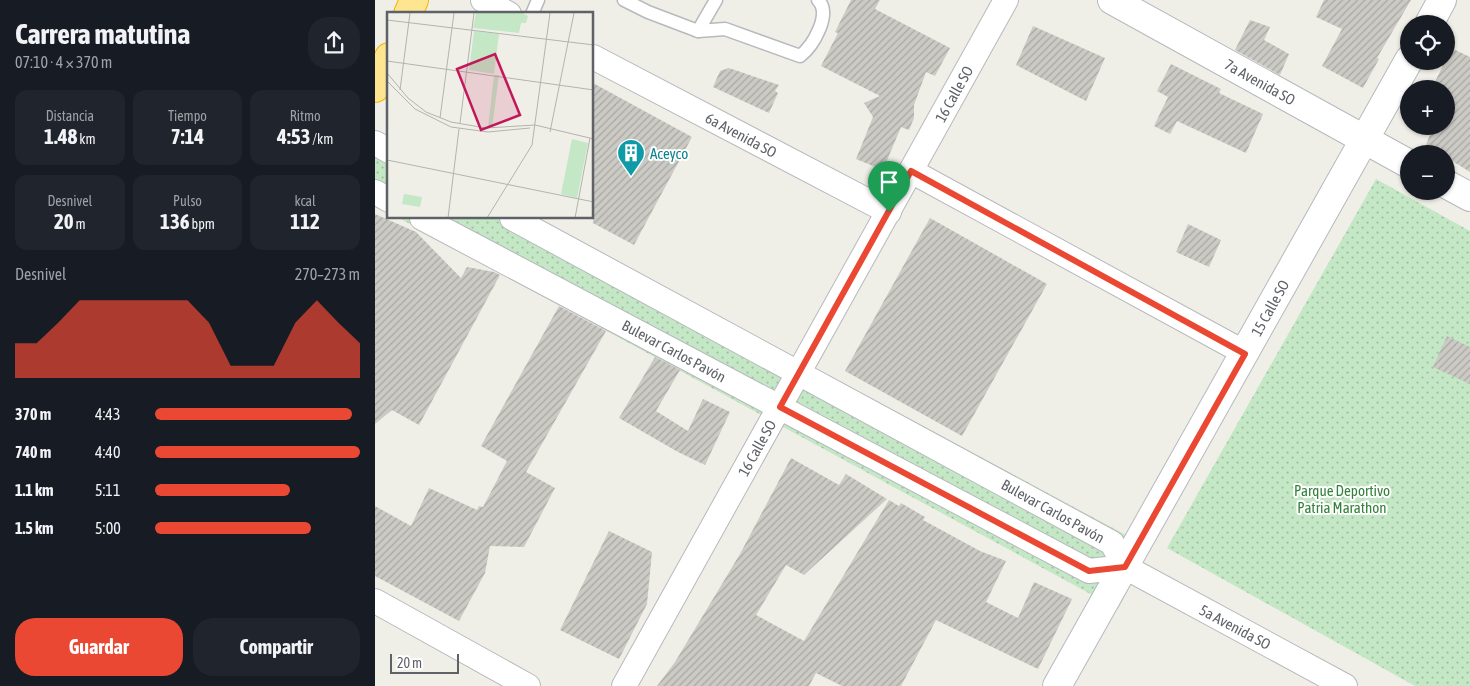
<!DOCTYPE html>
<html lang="es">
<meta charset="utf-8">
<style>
:root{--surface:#171b24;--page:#20242c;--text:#f1f3f6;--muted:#9ea1a6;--accent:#eb4833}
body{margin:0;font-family:"Asap Condensed",sans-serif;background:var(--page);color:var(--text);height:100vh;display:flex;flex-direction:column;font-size:19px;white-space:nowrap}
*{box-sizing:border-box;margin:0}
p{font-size:16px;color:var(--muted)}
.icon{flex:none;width:28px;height:28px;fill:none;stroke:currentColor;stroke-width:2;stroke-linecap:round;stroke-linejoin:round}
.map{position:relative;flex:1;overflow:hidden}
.side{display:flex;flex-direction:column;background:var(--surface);width:375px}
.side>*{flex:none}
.controls{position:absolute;left:1025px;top:15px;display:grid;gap:10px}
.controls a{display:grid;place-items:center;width:55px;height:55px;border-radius:50%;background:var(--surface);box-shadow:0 1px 4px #0004;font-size:25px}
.scale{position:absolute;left:15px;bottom:12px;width:69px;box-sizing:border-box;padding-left:5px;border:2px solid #5e6267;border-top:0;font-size:14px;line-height:18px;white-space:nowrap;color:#5e6267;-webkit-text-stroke:4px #fff;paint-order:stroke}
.pin{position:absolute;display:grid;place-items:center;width:42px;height:42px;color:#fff;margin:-51px -21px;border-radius:50% 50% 50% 0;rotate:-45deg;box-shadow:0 0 5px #0007}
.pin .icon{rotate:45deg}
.round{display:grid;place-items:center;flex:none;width:52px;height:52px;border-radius:20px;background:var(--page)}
.summary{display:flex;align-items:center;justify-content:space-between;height:85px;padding:0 15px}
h1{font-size:28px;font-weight:700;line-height:38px}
.figures{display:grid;grid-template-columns:repeat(3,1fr);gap:8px;height:85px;padding:5px 15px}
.figures div{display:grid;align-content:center;border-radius:12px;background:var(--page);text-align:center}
.figures b{font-size:21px;font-weight:700}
.figures small{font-size:14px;font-weight:400}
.figures p{font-size:14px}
.chart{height:140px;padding:10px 15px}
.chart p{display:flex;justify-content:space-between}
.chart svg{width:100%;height:90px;margin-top:5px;fill:var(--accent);opacity:.7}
.primary-button{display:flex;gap:10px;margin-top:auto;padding:10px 15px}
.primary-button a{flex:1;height:58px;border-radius:20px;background:var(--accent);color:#fff;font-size:20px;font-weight:700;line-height:58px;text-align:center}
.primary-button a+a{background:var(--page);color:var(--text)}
ul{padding:0 15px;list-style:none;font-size:16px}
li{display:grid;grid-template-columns:80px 60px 1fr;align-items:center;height:38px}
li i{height:12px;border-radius:6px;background:var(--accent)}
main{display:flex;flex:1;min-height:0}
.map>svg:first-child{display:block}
.park{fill:url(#park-dots)}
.building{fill:url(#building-hatch)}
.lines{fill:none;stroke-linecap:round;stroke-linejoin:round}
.lane-casing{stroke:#b7b9bd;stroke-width:15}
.street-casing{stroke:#b7b9bd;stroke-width:26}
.secondary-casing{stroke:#b5b9be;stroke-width:30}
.highway-casing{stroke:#f7b300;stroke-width:30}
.lane{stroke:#fff;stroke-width:12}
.street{stroke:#fff;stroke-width:24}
.secondary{stroke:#fff;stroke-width:28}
.highway{stroke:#fee691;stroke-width:28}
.route-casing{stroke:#fff;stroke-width:10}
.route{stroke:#eb4833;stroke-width:6}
.labels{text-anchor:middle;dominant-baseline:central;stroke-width:4;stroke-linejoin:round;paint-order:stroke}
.street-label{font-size:15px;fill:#5e6267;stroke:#fff}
.culture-label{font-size:15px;fill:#0d838f;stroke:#fff;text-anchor:start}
.park-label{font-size:15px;fill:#33813a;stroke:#fff}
.inset-road{fill:none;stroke:#b2b3b0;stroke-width:1}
.view{fill:#c2185b;fill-opacity:0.15;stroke:#c2185b;stroke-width:2.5}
.inset-edge{fill:none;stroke:#5e6267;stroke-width:2.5}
</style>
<main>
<section class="side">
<div class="summary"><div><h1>Carrera matutina</h1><p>07:10 · 4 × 370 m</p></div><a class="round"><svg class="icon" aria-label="share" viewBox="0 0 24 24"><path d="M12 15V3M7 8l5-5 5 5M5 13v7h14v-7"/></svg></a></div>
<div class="figures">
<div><p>Distancia</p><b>1.48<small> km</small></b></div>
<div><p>Tiempo</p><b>7:14</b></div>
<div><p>Ritmo</p><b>4:53<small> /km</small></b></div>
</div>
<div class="figures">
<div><p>Desnivel</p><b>20<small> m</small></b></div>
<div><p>Pulso</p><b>136<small> bpm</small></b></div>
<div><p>kcal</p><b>112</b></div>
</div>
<div class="chart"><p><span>Desnivel</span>270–273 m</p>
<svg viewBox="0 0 160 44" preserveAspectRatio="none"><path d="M0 44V27L10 27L20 17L30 6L40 6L50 6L60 6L70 6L80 6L90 17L100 38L110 38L120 38L130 17L140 6L150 17L160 27V44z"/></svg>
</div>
<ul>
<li><b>370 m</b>4:43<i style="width:96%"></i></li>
<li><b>740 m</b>4:40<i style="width:100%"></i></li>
<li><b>1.1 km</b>5:11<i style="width:66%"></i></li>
<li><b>1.5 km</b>5:00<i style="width:76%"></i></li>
</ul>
<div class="primary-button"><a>Guardar</a><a>Compartir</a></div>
</section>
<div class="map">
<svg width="1095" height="686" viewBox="0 0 1095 686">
<defs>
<pattern id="park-dots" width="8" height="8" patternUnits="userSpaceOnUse" patternTransform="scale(1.25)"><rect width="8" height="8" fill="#c4e8c5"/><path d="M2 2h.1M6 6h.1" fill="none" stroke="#a2bfa4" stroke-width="1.8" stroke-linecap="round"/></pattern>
<pattern id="building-hatch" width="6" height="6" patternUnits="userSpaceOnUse" patternTransform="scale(1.25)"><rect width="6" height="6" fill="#cccac4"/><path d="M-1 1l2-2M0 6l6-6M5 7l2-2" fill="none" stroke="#a9a7a3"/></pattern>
</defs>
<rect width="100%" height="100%" fill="#f0efe7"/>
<g class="park">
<polygon points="0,130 14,138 14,212 0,205"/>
<polygon points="1001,179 1095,231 1095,686 1040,686 792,548"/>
<polygon points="24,218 162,218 775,548 743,609"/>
</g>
<g class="building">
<polygon points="476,0 505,0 500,9 575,48 560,76 551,72 539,105 539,118 534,130 526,127 508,170 481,159 498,117 489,103 505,96 446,66 463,33 460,32"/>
<polygon points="949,0 1036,0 1002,58 1004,59 988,88 947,66 967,29 941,17"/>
<polygon points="875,20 895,27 889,40 914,54 905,75 860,50"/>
<polygon points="658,26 730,58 711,101 641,65"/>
<polygon points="1076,48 1095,57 1095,172 1071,157 1071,154 1065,154 1051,145 1058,126 1071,126 1071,88 1060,82"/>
<polygon points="796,64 846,89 844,93 888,114 871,153 802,121 795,134 779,126 793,97 782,91"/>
<polygon points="354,68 404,85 400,91 403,93 394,113 338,87 345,71"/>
<polygon points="218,83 317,137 259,245 218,223"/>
<polygon points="0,214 41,232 86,278 92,267 119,272 125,275 44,425 17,410 0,424"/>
<polygon points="555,218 672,284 587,436 470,371"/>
<polygon points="813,224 846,240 834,267 801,252"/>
<polygon points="184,306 231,331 151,472 180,488 149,547 115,546 110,573 84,621 0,576 0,506 36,526 54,488 102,510 104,506 108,507 132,461 106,446"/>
<polygon points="1072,336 1095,347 1095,384 1058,367"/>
<polygon points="280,357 305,370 281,411 313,431 328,399 355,412 330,465 303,452 244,418"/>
<polygon points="416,458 464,485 471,474 512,499 429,575 411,565 381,615 429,641 514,500 524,506 526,503 550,517 548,520 605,551 631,561 611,602 643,618 659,582 697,599 663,669 561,620 526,686 467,686 441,673 434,686 282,686 300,662 365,554"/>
<polygon points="234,531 277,552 272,604 244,659 185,630"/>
</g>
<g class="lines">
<defs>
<g id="lane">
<path d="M249 0 273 12 323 31 350 29 425 56C438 46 457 14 443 0"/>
<polyline points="157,14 163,0"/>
<polyline points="323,31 341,0"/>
</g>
<g id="street">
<polyline points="108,0 134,14"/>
<polyline points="218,57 514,212"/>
<polyline points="0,143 14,151"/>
<polyline points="536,171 870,353"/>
<polyline points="0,192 14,200"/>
<polyline points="47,218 714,571 750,567"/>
<polyline points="137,218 737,543 750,567"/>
<polyline points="750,567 970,686"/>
<polyline points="0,601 153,686"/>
<polyline points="249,686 631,0"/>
</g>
<g id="secondary">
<polyline points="737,0 1034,164"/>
<polyline points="1054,24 1067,0"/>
<polyline points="1071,184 1095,197"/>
<polyline points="682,686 1034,60"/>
</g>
<g id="highway">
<polyline points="33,14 39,0"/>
<polyline points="0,88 14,57"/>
</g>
</defs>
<use href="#lane" class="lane-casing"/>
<use href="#street" class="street-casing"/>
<use href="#secondary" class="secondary-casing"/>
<use href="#highway" class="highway-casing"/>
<use href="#lane" class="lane"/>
<use href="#street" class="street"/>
<use href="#secondary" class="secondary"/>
<use href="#highway" class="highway"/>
</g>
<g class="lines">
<defs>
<polygon id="route" points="536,171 870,354 750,567 714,571 405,407"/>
</defs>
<use href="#route" class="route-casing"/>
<use href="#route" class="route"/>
</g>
<defs>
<symbol id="building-pin" viewBox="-11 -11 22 30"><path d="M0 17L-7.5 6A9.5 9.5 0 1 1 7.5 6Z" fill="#0f9aa8" stroke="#fff"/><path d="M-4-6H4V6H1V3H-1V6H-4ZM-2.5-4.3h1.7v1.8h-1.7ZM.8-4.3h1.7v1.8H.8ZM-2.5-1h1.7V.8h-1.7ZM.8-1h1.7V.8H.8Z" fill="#fff"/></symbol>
</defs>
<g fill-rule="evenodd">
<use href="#building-pin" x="240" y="137" width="32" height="43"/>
</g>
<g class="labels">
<g class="street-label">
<text transform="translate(885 82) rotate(29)">7a Avenida SO</text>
<text transform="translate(579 94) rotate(-61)">16 Calle SO</text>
<text transform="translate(366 135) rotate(28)">6a Avenida SO</text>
<text transform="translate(895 308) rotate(-61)">15 Calle SO</text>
<text transform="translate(299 351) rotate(28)">Bulevar Carlos Pavón</text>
<text transform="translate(382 448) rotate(-61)">16 Calle SO</text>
<text transform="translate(678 511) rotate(29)">Bulevar Carlos Pavón</text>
<text transform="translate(860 627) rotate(28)">5a Avenida SO</text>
</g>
<g class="culture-label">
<text x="275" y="153">Aceyco</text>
</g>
<g class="park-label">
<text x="967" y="490">Parque Deportivo<tspan x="967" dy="17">Patria Marathon</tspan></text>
</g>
</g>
<g transform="translate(12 12)">
<rect width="206" height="206" fill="#f0efe7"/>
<path d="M185 127 201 131 190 186 174 182Z" fill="#c4e8c5"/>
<path d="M89 1H136L141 4 139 11H134L132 21 86 16Z" fill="#c4e8c5"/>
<path d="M87 19 112 22 107 62 82 58ZM107 63H112L105 116H101ZM17 182 35 185 33 195 15 192Z" fill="#c4e8c5"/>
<path class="inset-road" d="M0 8 207 33M0 49 207 78M0 61 21 86 39 100 64 110 99 116 148 113 207 127M0 69 28 97 64 115 101 120 143 116M13 78 23 1M53 106 67 1M73 111 87 1M163 120 187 1M0 148 207 190M61 206 72 117M100 206 145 133 163 1M188 206 203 126"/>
<path class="view" d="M108 42 133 103 94 118 70 57Z"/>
<rect width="206" height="206" class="inset-edge"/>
</g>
</svg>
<div class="controls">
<a><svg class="icon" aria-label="locate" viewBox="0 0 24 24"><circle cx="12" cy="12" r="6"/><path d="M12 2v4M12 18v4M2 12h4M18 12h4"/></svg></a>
<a>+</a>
<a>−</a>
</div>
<div class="scale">20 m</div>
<div class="pin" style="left:514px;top:212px;background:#1e9e55"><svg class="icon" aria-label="arrive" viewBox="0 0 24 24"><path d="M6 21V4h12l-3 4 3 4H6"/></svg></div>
</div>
</main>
